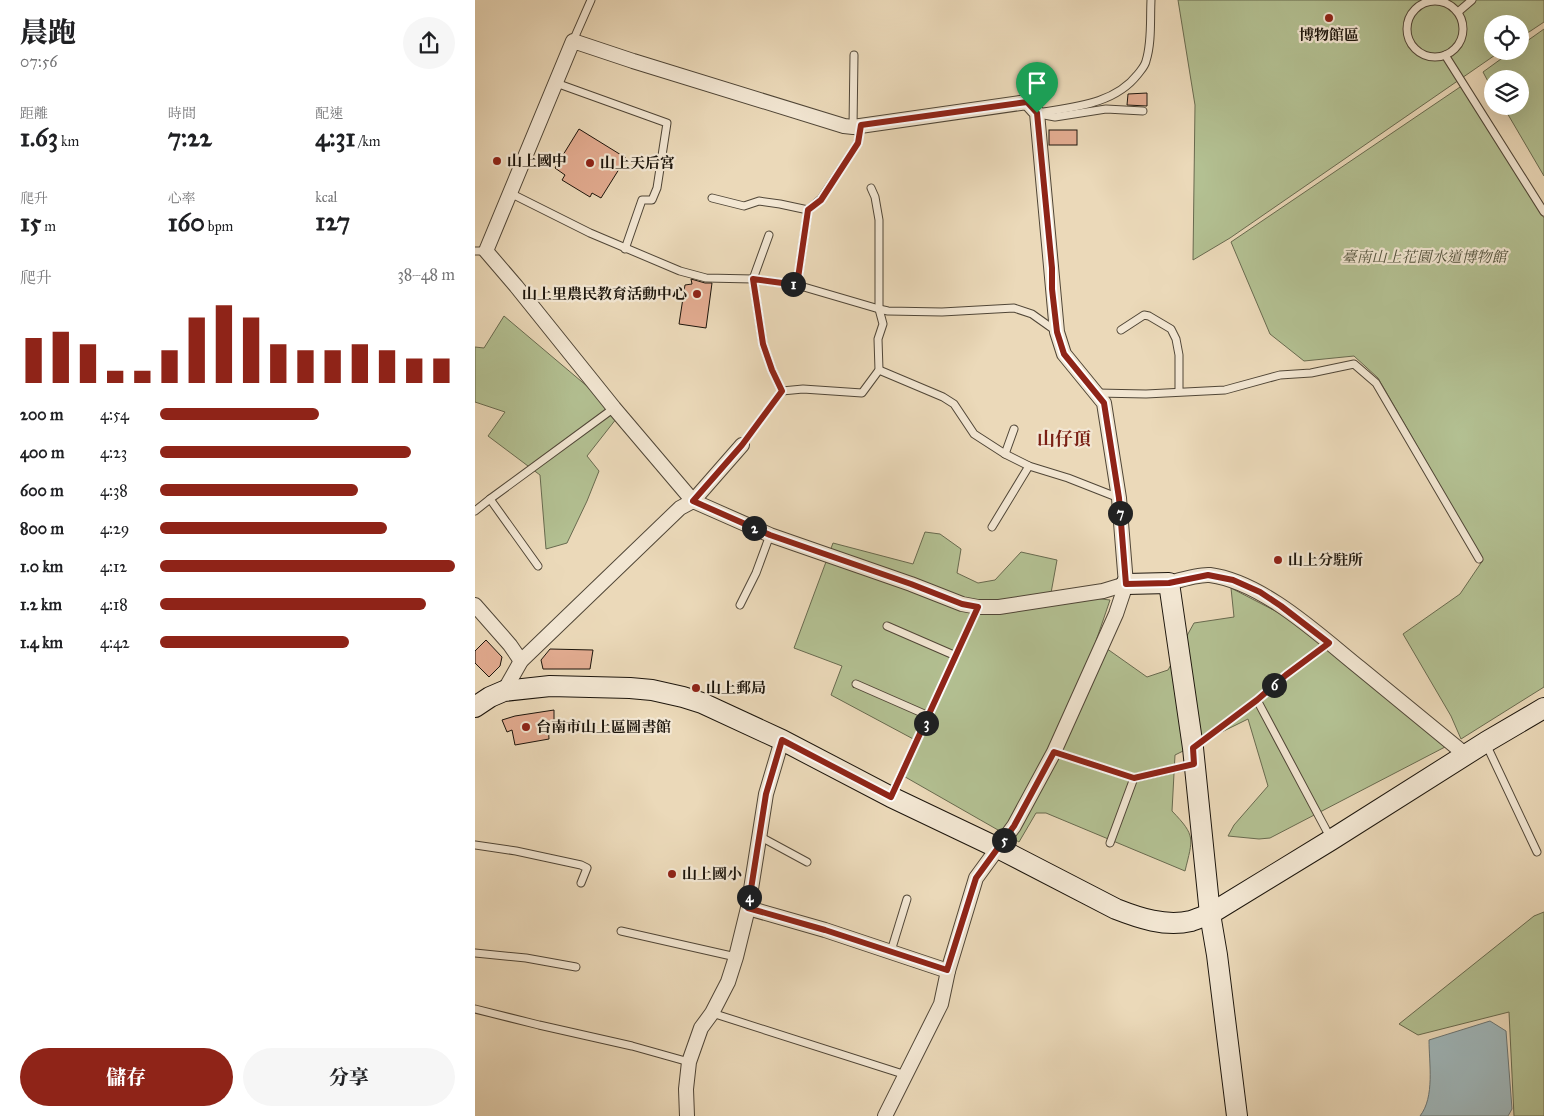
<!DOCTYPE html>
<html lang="zh-TW">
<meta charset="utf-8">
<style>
:root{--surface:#fff;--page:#f6f6f6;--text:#202124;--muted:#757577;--accent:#8f2418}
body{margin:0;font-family:"IM FELL Great Primer","Noto Serif TC",serif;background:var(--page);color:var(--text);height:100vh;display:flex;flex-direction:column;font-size:19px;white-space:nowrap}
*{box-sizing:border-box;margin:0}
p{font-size:16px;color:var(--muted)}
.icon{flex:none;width:28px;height:28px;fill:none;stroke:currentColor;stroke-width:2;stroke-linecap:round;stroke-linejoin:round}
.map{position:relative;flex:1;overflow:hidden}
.sheet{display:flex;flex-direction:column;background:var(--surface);width:475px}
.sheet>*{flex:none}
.tools{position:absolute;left:1009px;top:15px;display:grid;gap:10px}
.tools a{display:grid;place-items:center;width:45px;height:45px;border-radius:50%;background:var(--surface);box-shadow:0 5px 20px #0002;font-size:25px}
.pin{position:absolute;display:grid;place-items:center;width:42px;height:42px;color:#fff;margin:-51px -21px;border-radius:50% 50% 50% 0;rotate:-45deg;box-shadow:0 0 5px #0007}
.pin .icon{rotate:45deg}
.km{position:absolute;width:25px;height:25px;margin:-12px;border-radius:50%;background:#222;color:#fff;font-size:14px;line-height:25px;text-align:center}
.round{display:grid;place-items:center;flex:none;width:52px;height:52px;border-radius:26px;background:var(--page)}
.headline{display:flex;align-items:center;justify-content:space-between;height:85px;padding:0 20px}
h1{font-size:28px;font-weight:800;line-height:38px}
.metrics{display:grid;grid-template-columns:repeat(3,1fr);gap:8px;height:85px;padding:5px 20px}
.metrics div{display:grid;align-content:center}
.metrics b{font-size:25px;font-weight:800}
.metrics small{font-size:14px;font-weight:400}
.metrics p{font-size:14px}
.chart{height:140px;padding:10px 20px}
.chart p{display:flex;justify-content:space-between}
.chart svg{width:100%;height:90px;margin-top:5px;stroke:var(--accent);stroke-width:6}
.cta{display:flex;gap:10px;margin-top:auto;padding:10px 20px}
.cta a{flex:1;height:58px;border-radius:30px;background:var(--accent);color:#fff;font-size:20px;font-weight:800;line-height:58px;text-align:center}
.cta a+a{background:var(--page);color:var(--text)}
ul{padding:0 20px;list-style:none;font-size:16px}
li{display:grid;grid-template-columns:80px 60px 1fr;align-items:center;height:38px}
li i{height:12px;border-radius:6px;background:var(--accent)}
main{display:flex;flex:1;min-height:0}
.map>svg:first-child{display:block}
.green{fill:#b3c092;stroke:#686a4f}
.water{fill:#9fb7bb;stroke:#6b7675}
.building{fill:#e3ac91;stroke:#1c150c}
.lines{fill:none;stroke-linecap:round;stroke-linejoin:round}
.lane-casing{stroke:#504637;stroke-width:9}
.street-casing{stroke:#504637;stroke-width:16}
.secondary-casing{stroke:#1c150c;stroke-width:22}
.lane{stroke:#f2e6d2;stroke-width:7}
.street{stroke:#f2e6d2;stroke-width:14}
.secondary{stroke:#f2e6d2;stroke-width:20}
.route-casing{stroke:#fff;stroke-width:10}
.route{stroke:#8f2418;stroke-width:6}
.poi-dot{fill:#8f2418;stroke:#f2e6d2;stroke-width:2}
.labels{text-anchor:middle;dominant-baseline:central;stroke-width:4.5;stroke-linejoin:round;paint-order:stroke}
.poi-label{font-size:15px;font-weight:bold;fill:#1c150c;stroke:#f2e6d2;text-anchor:start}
.park-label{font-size:15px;font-style:italic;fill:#51513b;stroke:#f2e6d2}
.quarter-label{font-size:18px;font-weight:bold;fill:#7a1f14;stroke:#f2e6d2}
</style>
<main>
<section class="sheet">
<div class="headline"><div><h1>晨跑</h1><p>07:56</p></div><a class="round"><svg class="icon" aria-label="share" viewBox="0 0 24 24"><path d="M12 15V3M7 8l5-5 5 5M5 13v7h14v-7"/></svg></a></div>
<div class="metrics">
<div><p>距離</p><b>1.63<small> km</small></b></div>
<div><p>時間</p><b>7:22</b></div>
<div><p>配速</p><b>4:31<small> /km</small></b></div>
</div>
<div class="metrics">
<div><p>爬升</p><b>15<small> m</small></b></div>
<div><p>心率</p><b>160<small> bpm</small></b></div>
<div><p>kcal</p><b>127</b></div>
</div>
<div class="chart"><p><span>爬升</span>38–48 m</p>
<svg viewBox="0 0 160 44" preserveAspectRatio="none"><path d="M5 44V22M15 44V19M25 44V25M35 44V38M45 44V38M55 44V28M65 44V12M75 44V6M85 44V12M95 44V25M105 44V28M115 44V28M125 44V25M135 44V28M145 44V32M155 44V32"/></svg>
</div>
<ul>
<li><b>200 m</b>4:54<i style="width:54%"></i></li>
<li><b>400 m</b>4:23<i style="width:85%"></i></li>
<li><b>600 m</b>4:38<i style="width:67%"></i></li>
<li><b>800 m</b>4:29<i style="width:77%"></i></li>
<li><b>1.0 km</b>4:12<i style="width:100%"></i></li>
<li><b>1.2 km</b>4:18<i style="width:90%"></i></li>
<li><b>1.4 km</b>4:42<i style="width:64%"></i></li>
</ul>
<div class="cta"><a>儲存</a><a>分享</a></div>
</section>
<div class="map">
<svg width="1069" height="1116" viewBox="0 0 1069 1116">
<rect width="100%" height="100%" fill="#ebd9b9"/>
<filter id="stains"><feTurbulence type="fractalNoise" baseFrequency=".004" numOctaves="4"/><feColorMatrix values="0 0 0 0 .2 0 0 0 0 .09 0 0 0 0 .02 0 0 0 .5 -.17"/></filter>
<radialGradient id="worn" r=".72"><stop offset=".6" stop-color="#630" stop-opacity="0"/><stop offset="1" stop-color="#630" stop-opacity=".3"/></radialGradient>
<g class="green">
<polygon points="703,0 1069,0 1069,22 1045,38 1045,24 1018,24 1018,51 1026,51 755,238 718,260 720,105"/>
<polygon points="1069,29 1069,176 1028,106 1045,106 1045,79 1018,79 1017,89 1008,72 1037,51 1045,51 1045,46"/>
<polygon points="991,83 1069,218 1069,687 986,739 976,716 928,634 985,594 1008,560 903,378 879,356 829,361 795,334 756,242"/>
<polygon points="29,316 145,414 112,456 124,471 112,501 92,543 71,549 65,475 13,436 30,412 0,402 0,347 9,348"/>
<path d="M450 532 465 534 486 549 482 573 503 583 520 580 546 552 582 560 576 593 635 600 621 641 672 677 693 670 719 623 759 617 756 588 810 616 960 731 970 747 795 838 784 839 753 836 759 825 793 786 773 719 700 755 697 811C721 836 718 838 710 871L571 813H561L544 842 425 774 442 741 356 695 367 666 319 648 358 543 438 564Z"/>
<polygon points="1069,912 1069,1116 1039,1116 1034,1012 943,1035 924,1024 1059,916"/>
</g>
<path class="water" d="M1015 1021 1031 1031 1037 1109 1033 1116H945C960 1097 954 1063 954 1040Z"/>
<g class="building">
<polygon points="672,93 672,106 652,105 653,94"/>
<polygon points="104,129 151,158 126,198 117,193 115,197 87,180 90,175 80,168"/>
<rect x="574" y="130" width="28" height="15"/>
<polygon points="216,279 230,283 237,283 231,328 204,324 210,285 217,284"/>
<polygon points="11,640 27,657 25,666 14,677 0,663 0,651"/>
<polygon points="75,649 118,650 115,669 68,669 66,660"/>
<polygon points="79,710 79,724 73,724 74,739 40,745 37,730 32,732 27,720 40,716"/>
</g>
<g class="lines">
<defs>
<g id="lane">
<circle cx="960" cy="29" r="28"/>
<polyline points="983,12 997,0"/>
<polyline points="98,41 116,0"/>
<polyline points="970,55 1069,212"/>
<polyline points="81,83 192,123 182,188 177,200 167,200 150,249"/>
<path d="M562 113C597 107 639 105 663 74 666 70 670 66 671 61 677 42 675 20 676 0"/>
<polyline points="564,114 580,117 631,109 668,111"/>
<polyline points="378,127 379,55"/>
<polyline points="35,193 115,233 205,271 231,278 278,279 322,285 404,309 413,311 467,312 539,308 557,314 581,331"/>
<polyline points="237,198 269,206 284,201 305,204 333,210 346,199 383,143 385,126"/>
<polyline points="294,235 278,279 288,344 297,370 307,391"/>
<polyline points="0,251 11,251"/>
<polyline points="322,285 333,210"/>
<polyline points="646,330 669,315 674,316 696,329 701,339 704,355 704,391"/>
<polyline points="404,370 468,397 479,404 499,434 530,454 554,466 593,478 644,498"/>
<polyline points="622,393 671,394 750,390 805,375 836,373 879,364 901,383 1004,559"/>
<polyline points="267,445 307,391 328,389 387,393 404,370 403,339 408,324 404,309 404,220 400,197 396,188"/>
<polyline points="530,454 539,429"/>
<polyline points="15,499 63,566"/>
<polyline points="0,511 15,499 139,408"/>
<polyline points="517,527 554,466"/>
<polyline points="265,605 281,573 295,535"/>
<polyline points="412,626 481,656"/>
<polyline points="381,684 454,716"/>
<polyline points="782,700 855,837"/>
<polyline points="1011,744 1062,852"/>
<polyline points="720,746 782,700 811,675 854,643"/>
<polyline points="579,752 659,778 719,764"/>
<polyline points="416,797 503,607"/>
<polyline points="284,836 332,862"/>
<polyline points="635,843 659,778"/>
<polyline points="0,845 41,851 106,865 112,868 106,883"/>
<polyline points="146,931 261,957"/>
<polyline points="416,951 432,899"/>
<polyline points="0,953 51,958 101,967"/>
<polyline points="0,1009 64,1025 157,1046 214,1062"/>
<polyline points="237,1013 431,1075"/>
</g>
<g id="street">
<polyline points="267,445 218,501 139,408 41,286 11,251 98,41 158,61 369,126 378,127 552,102 562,113 582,332 589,354 629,403 644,498 651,584 641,614 579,752 539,826 501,878 473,971 466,1004 410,1116"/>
<path d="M694 583C705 580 724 574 735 575 788 582 844 635 885 668 920 697 956 726 991 755"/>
<polyline points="0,605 35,645 46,661"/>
<polyline points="29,691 46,661 205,508 218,501 295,535 436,584 487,604 503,607 524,607 628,591 651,584"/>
<polyline points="273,908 350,930 473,971"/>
<polyline points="212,1116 211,1089 214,1062 226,1028 237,1013 253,982 261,957 273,908 291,794 307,740"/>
</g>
<g id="secondary">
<polyline points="651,584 694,583 718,748 735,914 742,955 762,1116"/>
<path d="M0 707 15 697 29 691 75 686 155 688 177 690 208 697 227 703 307 740 416 797 523 848 641 909C664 918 690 927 716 921 722 919 729 916 735 914L856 840 1011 742 1069 708"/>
</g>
</defs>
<use href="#lane" class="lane-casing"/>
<use href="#street" class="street-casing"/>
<use href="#secondary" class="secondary-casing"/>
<use href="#lane" class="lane"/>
<use href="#street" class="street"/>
<use href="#secondary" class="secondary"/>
</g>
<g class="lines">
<defs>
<polygon id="route" points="552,102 562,113 577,268 577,289 582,332 589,354 629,403 644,498 651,584 694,583 733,575 758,580 785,592 806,606 854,643 811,675 782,700 718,748 719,764 659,778 579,752 539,826 501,878 472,970 350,930 273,908 291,794 307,740 416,797 503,607 487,604 436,584 295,535 218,501 267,445 307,391 297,370 288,344 278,279 322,285 333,210 346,200 383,143 386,125"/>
</defs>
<use href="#route" class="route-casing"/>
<use href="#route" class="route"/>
</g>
<g class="poi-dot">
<circle cx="854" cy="18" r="5"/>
<circle cx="22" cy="161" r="5"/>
<circle cx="115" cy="163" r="5"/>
<circle cx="222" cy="294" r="5"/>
<circle cx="803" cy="560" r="5"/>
<circle cx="221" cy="688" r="5"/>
<circle cx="51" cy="727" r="5"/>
<circle cx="197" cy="874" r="5"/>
</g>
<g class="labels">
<g class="poi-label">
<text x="854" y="35" text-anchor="middle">博物館區</text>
<text x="32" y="161">山上國中</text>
<text x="125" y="163">山上天后宮</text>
<text x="212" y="294" text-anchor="end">山上里農民教育活動中心</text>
<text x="813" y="560">山上分駐所</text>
<text x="231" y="688">山上郵局</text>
<text x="61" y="727">台南市山上區圖書館</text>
<text x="207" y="874">山上國小</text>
</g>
<g class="park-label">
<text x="949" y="257">臺南山上花園水道博物館</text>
</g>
<g class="quarter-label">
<text x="589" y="439">山仔頂</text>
</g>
</g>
<rect width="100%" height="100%" filter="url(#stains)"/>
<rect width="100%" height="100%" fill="url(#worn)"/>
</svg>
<div class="tools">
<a><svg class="icon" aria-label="locate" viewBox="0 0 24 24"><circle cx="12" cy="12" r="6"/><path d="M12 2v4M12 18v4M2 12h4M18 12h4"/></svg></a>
<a><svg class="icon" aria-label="layers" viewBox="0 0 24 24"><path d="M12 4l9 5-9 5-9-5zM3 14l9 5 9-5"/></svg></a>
</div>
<div class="pin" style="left:562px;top:113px;background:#1e9e55"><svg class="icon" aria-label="arrive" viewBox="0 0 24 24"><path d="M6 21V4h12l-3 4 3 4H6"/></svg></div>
<b class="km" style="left:318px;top:284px">1</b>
<b class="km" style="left:279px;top:528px">2</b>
<b class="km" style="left:451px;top:723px">3</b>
<b class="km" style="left:274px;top:897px">4</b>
<b class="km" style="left:529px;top:840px">5</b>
<b class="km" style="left:799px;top:685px">6</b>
<b class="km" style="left:645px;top:513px">7</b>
</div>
</main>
